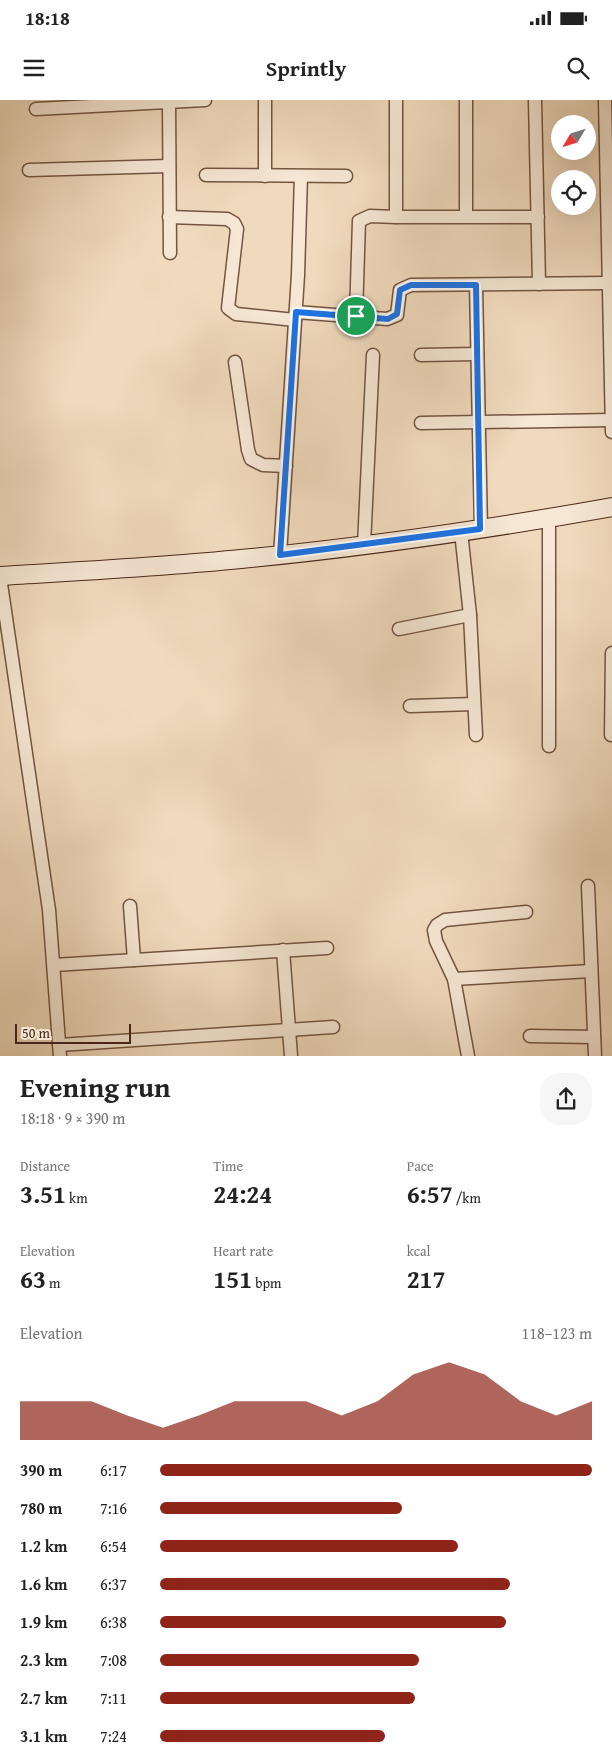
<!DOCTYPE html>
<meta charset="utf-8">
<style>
:root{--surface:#fff;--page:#f6f6f6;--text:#222;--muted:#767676;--accent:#8f2418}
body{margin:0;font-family:"Gentium Book Plus",serif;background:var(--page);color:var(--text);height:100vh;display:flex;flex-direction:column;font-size:19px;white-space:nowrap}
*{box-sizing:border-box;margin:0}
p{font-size:16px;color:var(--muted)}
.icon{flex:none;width:28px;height:28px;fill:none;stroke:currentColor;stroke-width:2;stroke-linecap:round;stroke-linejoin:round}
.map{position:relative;height:956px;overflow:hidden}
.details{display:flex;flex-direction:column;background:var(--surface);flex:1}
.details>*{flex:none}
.needle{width:32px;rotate:232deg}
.buttons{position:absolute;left:551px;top:15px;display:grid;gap:10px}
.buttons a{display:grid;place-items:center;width:45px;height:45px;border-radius:50%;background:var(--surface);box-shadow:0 5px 20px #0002;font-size:25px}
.scale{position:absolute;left:15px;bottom:12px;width:116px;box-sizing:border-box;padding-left:5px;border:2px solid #4b2718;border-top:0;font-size:14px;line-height:18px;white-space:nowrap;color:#4b2718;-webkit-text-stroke:4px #f5e7d4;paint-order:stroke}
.pin{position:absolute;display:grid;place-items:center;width:42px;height:42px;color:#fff;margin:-21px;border:2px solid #fff;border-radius:50%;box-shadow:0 1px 5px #0007}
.round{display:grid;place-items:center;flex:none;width:52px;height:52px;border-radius:20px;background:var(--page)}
.overview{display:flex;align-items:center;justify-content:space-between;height:85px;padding:0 20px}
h1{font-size:28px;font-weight:600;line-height:38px}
.stats{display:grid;grid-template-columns:repeat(3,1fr);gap:8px;height:85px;padding:5px 20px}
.stats div{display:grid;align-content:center}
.stats b{font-size:25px;font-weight:600}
.stats small{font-size:14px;font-weight:400}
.stats p{font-size:14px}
.chart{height:140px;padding:10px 20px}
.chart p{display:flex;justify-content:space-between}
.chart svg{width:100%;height:90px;margin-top:5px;fill:var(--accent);opacity:.7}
ul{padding:0 20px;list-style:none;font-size:16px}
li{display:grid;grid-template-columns:80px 60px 1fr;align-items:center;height:38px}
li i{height:12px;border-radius:6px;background:var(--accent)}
.status{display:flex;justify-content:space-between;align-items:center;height:35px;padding:0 25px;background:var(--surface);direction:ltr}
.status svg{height:14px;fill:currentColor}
header{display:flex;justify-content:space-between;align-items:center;height:65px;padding:0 20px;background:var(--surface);font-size:22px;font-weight:600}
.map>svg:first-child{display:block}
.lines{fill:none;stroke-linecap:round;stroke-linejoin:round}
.street-casing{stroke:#745441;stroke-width:15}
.secondary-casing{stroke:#4b2718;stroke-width:20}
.street{stroke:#f5e7d4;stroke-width:12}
.secondary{stroke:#f5e7d4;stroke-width:18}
.route-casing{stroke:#fff;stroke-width:10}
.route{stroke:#1a73e8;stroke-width:6}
</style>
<div class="status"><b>18:18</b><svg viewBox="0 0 49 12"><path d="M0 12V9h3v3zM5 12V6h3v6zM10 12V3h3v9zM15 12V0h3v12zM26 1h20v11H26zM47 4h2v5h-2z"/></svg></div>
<header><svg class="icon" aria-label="menu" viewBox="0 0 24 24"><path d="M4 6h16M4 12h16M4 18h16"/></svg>Sprintly<svg class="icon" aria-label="search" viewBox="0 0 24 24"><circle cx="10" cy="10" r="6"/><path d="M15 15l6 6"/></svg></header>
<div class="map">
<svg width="612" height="956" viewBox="0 0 612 956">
<rect width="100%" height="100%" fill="#f0dabd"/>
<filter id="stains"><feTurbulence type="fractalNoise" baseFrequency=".004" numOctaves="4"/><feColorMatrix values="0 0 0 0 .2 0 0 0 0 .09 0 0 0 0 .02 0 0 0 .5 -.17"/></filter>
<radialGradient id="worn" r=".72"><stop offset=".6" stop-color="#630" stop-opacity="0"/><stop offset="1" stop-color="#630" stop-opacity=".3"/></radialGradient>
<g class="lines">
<defs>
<g id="street">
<polyline points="169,0 170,153"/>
<polyline points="265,0 265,76"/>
<polyline points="396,0 396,117 538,117"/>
<polyline points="466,0 466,116"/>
<polyline points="535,0 539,184"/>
<polyline points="605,0 612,332"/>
<polyline points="36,9 205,0"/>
<polyline points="29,70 169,66"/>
<polyline points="206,75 346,76"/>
<polyline points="169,117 227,119 234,123 237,129 228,208 236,214 295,220"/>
<polyline points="476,185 481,429"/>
<polyline points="296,212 387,219 397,215 400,190 411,185 609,183"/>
<polyline points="356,216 359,121 370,116 396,117"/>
<polyline points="421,255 477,254"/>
<polyline points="235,262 248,350 251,359 263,365 286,366"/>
<polyline points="421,323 612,320"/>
<polyline points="461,432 470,515 476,635"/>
<polyline points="364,445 373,255"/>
<polyline points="280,455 298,175 301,76"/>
<polyline points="0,477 49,810 60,956"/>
<polyline points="399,529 470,515"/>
<polyline points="410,606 474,604"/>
<polyline points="611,635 612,553"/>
<polyline points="549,646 549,418"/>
<polyline points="588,786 595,956"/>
<polyline points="130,806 134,860"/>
<polyline points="283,850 291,956"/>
<polyline points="54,865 327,848"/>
<polyline points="454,879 591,871"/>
<polyline points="530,936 594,937"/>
<polyline points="59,945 333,927"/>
<polyline points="468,956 454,879 436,841 434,830 437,825 445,820 526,812"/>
</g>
<path id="secondary" d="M0 476C80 471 161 467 241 459 366 447 489 429 612 407"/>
</defs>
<use href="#street" class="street-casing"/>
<use href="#secondary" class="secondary-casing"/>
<use href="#street" class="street"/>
<use href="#secondary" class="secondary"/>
</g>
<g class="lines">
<defs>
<polygon id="route" points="411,185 476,185 480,429 280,455 296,212 388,219 397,214 400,190"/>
</defs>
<use href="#route" class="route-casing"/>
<use href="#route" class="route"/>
</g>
<rect width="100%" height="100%" filter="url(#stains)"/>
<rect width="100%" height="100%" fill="url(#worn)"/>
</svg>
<div class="buttons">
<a><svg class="needle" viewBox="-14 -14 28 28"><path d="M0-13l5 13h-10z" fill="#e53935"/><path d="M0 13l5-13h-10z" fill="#767676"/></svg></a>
<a><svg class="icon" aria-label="locate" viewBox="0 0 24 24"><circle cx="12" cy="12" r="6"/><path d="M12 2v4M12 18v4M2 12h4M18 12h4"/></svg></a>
</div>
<div class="scale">50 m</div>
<div class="pin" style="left:356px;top:216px;background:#1e9e55"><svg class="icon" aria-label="arrive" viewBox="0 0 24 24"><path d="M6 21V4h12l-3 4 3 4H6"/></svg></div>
</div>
<section class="details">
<div class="overview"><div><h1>Evening run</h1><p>18:18 · 9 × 390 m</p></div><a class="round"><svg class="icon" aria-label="share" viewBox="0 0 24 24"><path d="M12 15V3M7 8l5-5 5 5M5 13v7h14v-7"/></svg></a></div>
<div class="stats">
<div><p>Distance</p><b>3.51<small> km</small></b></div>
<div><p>Time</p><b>24:24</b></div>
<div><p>Pace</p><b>6:57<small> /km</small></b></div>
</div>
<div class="stats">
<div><p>Elevation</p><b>63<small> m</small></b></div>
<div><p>Heart rate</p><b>151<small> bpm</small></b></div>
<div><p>kcal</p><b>217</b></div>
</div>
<div class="chart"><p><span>Elevation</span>118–123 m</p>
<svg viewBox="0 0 160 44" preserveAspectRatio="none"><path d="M0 44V25L10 25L20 25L30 32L40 38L50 32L60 25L70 25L80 25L90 32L100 25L110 12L120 6L130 12L140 25L150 32L160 25V44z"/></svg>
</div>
<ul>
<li><b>390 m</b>6:17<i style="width:100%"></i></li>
<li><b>780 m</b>7:16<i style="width:56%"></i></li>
<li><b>1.2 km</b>6:54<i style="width:69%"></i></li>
<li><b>1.6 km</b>6:37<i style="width:81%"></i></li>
<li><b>1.9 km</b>6:38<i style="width:80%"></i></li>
<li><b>2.3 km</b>7:08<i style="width:60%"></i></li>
<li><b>2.7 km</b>7:11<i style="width:59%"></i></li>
<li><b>3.1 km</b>7:24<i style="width:52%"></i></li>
</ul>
</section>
